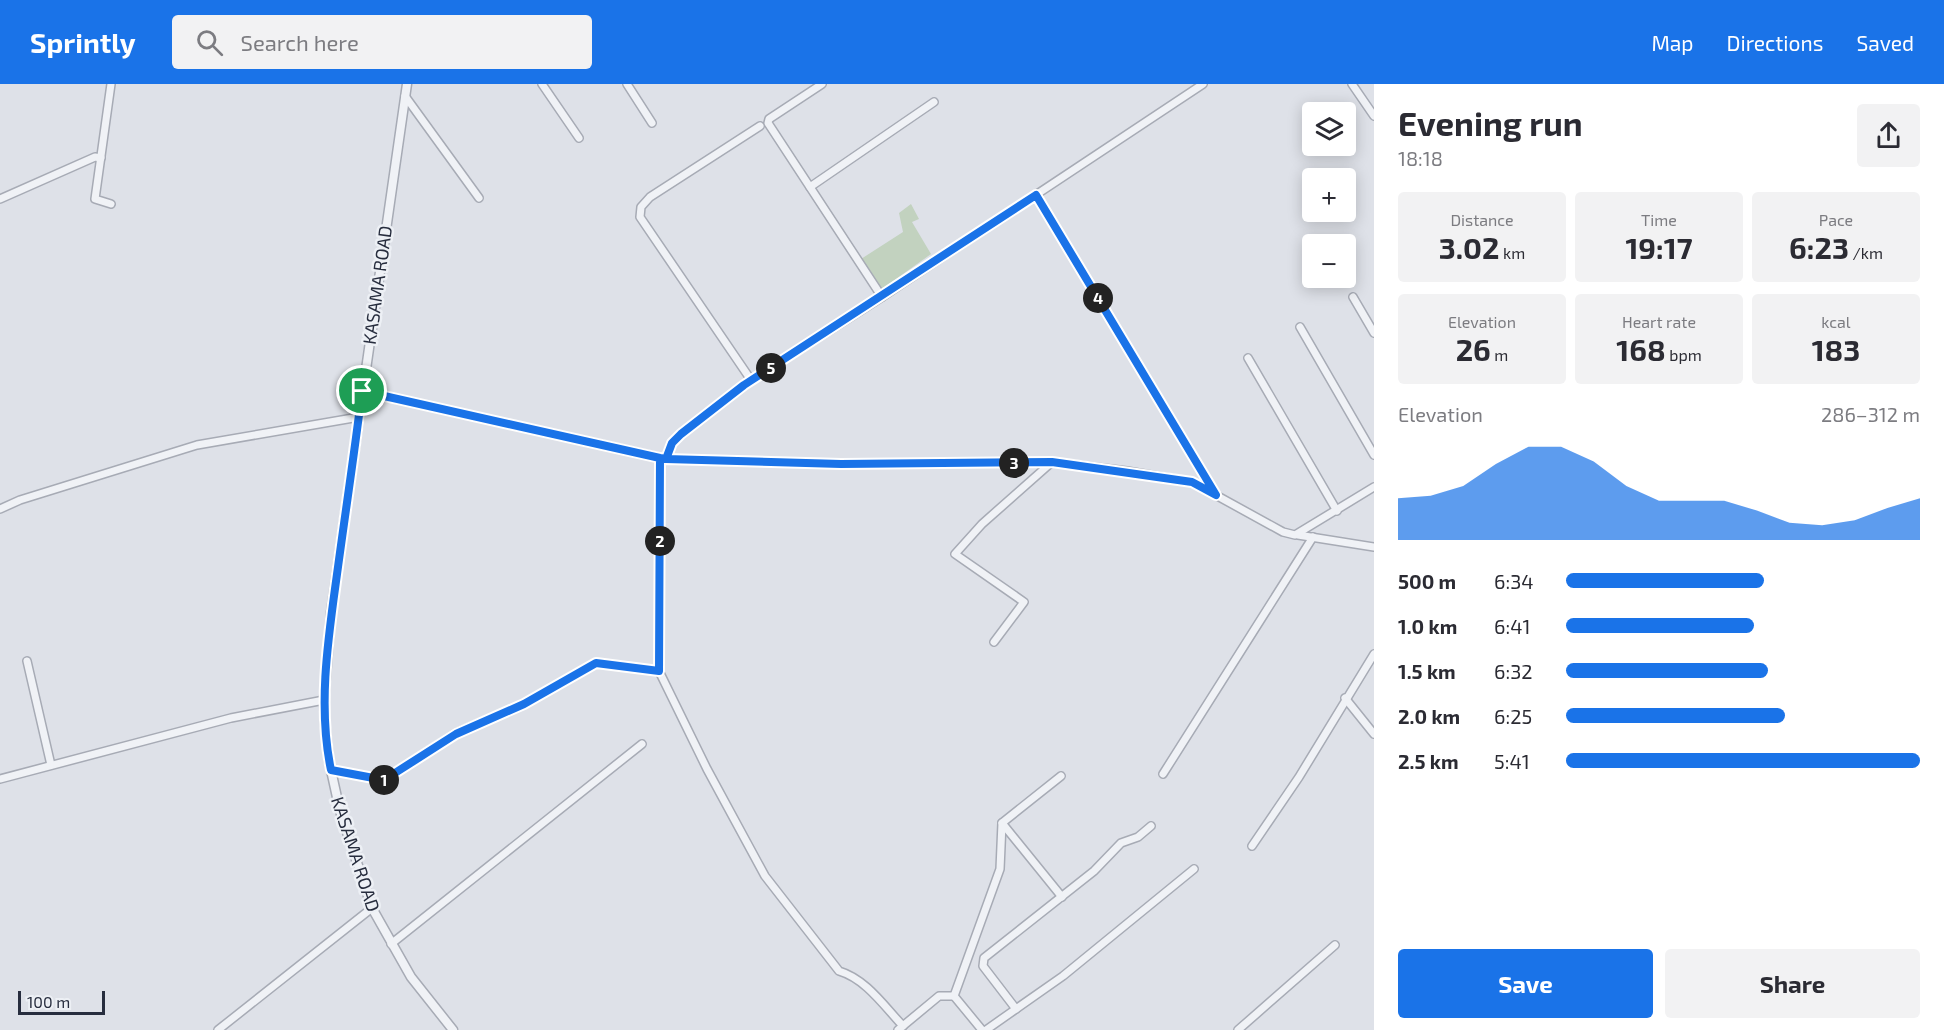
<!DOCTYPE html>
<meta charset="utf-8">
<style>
:root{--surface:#fff;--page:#f2f2f3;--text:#2b2b33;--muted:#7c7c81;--accent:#1a73e8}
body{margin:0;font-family:"Exo 2",sans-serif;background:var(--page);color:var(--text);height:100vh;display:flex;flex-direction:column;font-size:22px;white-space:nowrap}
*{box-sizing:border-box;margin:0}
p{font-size:20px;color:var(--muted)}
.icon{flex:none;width:33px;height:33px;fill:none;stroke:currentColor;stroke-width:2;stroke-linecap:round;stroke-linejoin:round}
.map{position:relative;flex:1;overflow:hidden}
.drawer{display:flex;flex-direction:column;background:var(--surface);width:570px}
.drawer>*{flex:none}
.fabs{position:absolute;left:1302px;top:18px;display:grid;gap:12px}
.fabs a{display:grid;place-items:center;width:54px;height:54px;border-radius:6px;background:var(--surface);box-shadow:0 3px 15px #0003;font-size:30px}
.scale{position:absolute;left:18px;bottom:15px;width:87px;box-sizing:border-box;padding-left:6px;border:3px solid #272d3e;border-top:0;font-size:16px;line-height:21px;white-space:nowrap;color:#272d3e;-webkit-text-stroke:4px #edf0f5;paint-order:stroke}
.pin{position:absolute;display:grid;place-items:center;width:51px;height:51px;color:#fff;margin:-26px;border:3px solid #fff;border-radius:50%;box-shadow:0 2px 6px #0007}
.km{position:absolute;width:30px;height:30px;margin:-15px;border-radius:50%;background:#222;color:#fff;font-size:16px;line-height:30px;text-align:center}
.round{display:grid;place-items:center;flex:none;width:63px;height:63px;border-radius:6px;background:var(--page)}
.headline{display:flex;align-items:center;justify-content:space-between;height:102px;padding:0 24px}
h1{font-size:33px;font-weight:700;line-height:45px}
.figures{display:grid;grid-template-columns:repeat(3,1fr);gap:9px;height:102px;padding:6px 24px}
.figures div{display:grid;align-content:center;border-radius:6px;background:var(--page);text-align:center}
.figures b{font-size:30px;font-weight:700}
.figures small{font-size:16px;font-weight:400}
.figures p{font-size:16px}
.chart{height:168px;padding:12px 24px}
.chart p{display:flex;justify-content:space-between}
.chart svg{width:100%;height:108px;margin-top:6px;fill:var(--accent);opacity:.7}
.cta{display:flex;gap:12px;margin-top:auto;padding:12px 24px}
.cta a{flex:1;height:69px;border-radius:6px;background:var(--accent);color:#fff;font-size:24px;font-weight:700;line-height:69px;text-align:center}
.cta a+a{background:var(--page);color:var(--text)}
ul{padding:0 24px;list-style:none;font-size:20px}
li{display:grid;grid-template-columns:96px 72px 1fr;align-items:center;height:45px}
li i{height:15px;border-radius:8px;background:var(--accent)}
header{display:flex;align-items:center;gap:36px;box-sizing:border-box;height:84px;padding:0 30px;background:var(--accent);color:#fff}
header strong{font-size:28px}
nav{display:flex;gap:33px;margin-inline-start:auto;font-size:21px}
.search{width:420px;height:54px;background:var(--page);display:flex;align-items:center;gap:15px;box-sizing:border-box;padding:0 21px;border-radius:6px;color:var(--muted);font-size:22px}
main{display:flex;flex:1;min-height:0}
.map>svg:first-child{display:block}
.green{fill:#c2d2bf}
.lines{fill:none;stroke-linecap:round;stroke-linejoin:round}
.minor-casing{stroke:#a7abb5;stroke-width:10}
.tertiary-casing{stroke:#a7abb5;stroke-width:11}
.minor{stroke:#f0f2f6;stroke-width:7}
.tertiary{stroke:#f0f2f6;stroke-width:8}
.route-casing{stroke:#fff;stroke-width:12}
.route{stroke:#1a73e8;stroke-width:8}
.labels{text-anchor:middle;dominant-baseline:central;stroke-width:5;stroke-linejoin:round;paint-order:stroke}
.street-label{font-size:18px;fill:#272d3e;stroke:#edf0f5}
</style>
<header>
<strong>Sprintly</strong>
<div class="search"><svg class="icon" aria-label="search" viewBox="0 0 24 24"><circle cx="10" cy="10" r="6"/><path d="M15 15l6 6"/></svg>Search here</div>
<nav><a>Map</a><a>Directions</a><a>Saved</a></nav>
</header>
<main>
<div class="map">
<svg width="1374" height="946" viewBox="0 0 1374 946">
<rect width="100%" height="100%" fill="#dee1e8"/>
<polygon class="green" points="911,120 919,135 912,138 931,170 882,205 861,175 903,148 899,129"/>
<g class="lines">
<defs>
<g id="minor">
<polyline points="111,0 95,115 111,120"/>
<polyline points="542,0 579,54"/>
<polyline points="627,0 652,39"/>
<polyline points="822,0 769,35 768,39 882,213"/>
<polyline points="1352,0 1374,32"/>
<polyline points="405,12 479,114"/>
<polyline points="810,103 934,18"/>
<polyline points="1036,111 1216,411"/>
<polyline points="0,115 95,73 101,74"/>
<polyline points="1353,213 1374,249"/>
<polyline points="1300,243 1374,371"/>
<polyline points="1248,274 1337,427"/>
<polyline points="751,296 640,133 641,123 650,113 760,42"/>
<polyline points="362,307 666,375 841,380 1052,378 1127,387 1192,398 1283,448 1295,451 1374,403"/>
<polyline points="666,375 672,359 681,350 744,301 882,213 1203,0"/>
<polyline points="0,425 20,416 197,361 359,333"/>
<polyline points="1298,451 1374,463"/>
<polyline points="994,558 1024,518 955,470 982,440 1052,378"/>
<polyline points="27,577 51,681"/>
<polyline points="659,587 660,374"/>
<polyline points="1345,614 1374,650"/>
<path d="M331 686 384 696 456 649 524 620 596 579 659 587 707 685 765 792 839 887C866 895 884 922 903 942"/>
<polyline points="1163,690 1313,453"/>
<polyline points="0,695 231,634 324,616"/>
<polyline points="1002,739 1062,813"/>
<polyline points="1252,762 1299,693 1374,570"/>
<polyline points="391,860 642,660"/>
<polyline points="1016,925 983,882 984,874 1094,787 1121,759 1138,753 1151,742"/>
<polyline points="218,946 372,824"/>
<polyline points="898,946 939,912 954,912"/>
<polyline points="982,946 954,912 1000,785 1002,739 1061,692"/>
<polyline points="986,946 1063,892 1194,785"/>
<polyline points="1238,946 1335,861"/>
</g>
<polyline id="tertiary" points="407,0 331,529 324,616 325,639 329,677 340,727 372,824 411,893 453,946"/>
</defs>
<use href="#minor" class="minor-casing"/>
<use href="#tertiary" class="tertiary-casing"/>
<use href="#minor" class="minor"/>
<use href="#tertiary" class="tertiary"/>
</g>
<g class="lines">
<defs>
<path id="route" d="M362 307C355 365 346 424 338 483 329 549 317 620 331 686L384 696 456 650 524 620 596 579 659 587 660 374 666 375 841 380 1052 378 1192 398 1216 411 1036 111 744 301 681 350 672 359 666 375 660 374 362 307"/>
</defs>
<use href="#route" class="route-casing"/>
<use href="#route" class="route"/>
</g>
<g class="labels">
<g class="street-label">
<text transform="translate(377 201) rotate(-82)">KASAMA ROAD</text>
<text transform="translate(356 770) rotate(72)">KASAMA ROAD</text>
</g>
</g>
</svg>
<div class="fabs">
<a><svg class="icon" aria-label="layers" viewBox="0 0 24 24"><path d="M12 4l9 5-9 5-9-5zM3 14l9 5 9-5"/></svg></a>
<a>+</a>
<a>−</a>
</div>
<div class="scale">100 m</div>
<div class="pin" style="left:362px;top:307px;background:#1e9e55"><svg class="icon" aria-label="arrive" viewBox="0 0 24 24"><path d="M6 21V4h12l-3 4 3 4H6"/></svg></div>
<b class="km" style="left:384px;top:696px">1</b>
<b class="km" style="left:660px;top:457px">2</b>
<b class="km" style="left:1014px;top:379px">3</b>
<b class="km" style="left:1098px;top:214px">4</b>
<b class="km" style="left:771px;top:284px">5</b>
</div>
<section class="drawer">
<div class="headline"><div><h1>Evening run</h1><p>18:18</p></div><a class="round"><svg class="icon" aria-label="share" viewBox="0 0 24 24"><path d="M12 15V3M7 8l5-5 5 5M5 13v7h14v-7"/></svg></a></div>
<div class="figures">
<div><p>Distance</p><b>3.02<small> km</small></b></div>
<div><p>Time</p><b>19:17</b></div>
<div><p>Pace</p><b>6:23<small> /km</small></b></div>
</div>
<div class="figures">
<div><p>Elevation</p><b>26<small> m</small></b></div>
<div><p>Heart rate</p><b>168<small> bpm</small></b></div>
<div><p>kcal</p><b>183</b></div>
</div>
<div class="chart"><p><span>Elevation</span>286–312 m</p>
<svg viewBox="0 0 160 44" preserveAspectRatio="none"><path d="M0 44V27L10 26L20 22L30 13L40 6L50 6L60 12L70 22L80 28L90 28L100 28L110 32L120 37L130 38L140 36L150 31L160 27V44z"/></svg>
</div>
<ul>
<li><b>500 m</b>6:34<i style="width:56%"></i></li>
<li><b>1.0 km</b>6:41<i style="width:53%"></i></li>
<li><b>1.5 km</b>6:32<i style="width:57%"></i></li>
<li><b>2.0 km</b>6:25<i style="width:62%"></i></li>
<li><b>2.5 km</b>5:41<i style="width:100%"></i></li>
</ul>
<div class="cta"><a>Save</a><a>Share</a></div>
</section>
</main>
